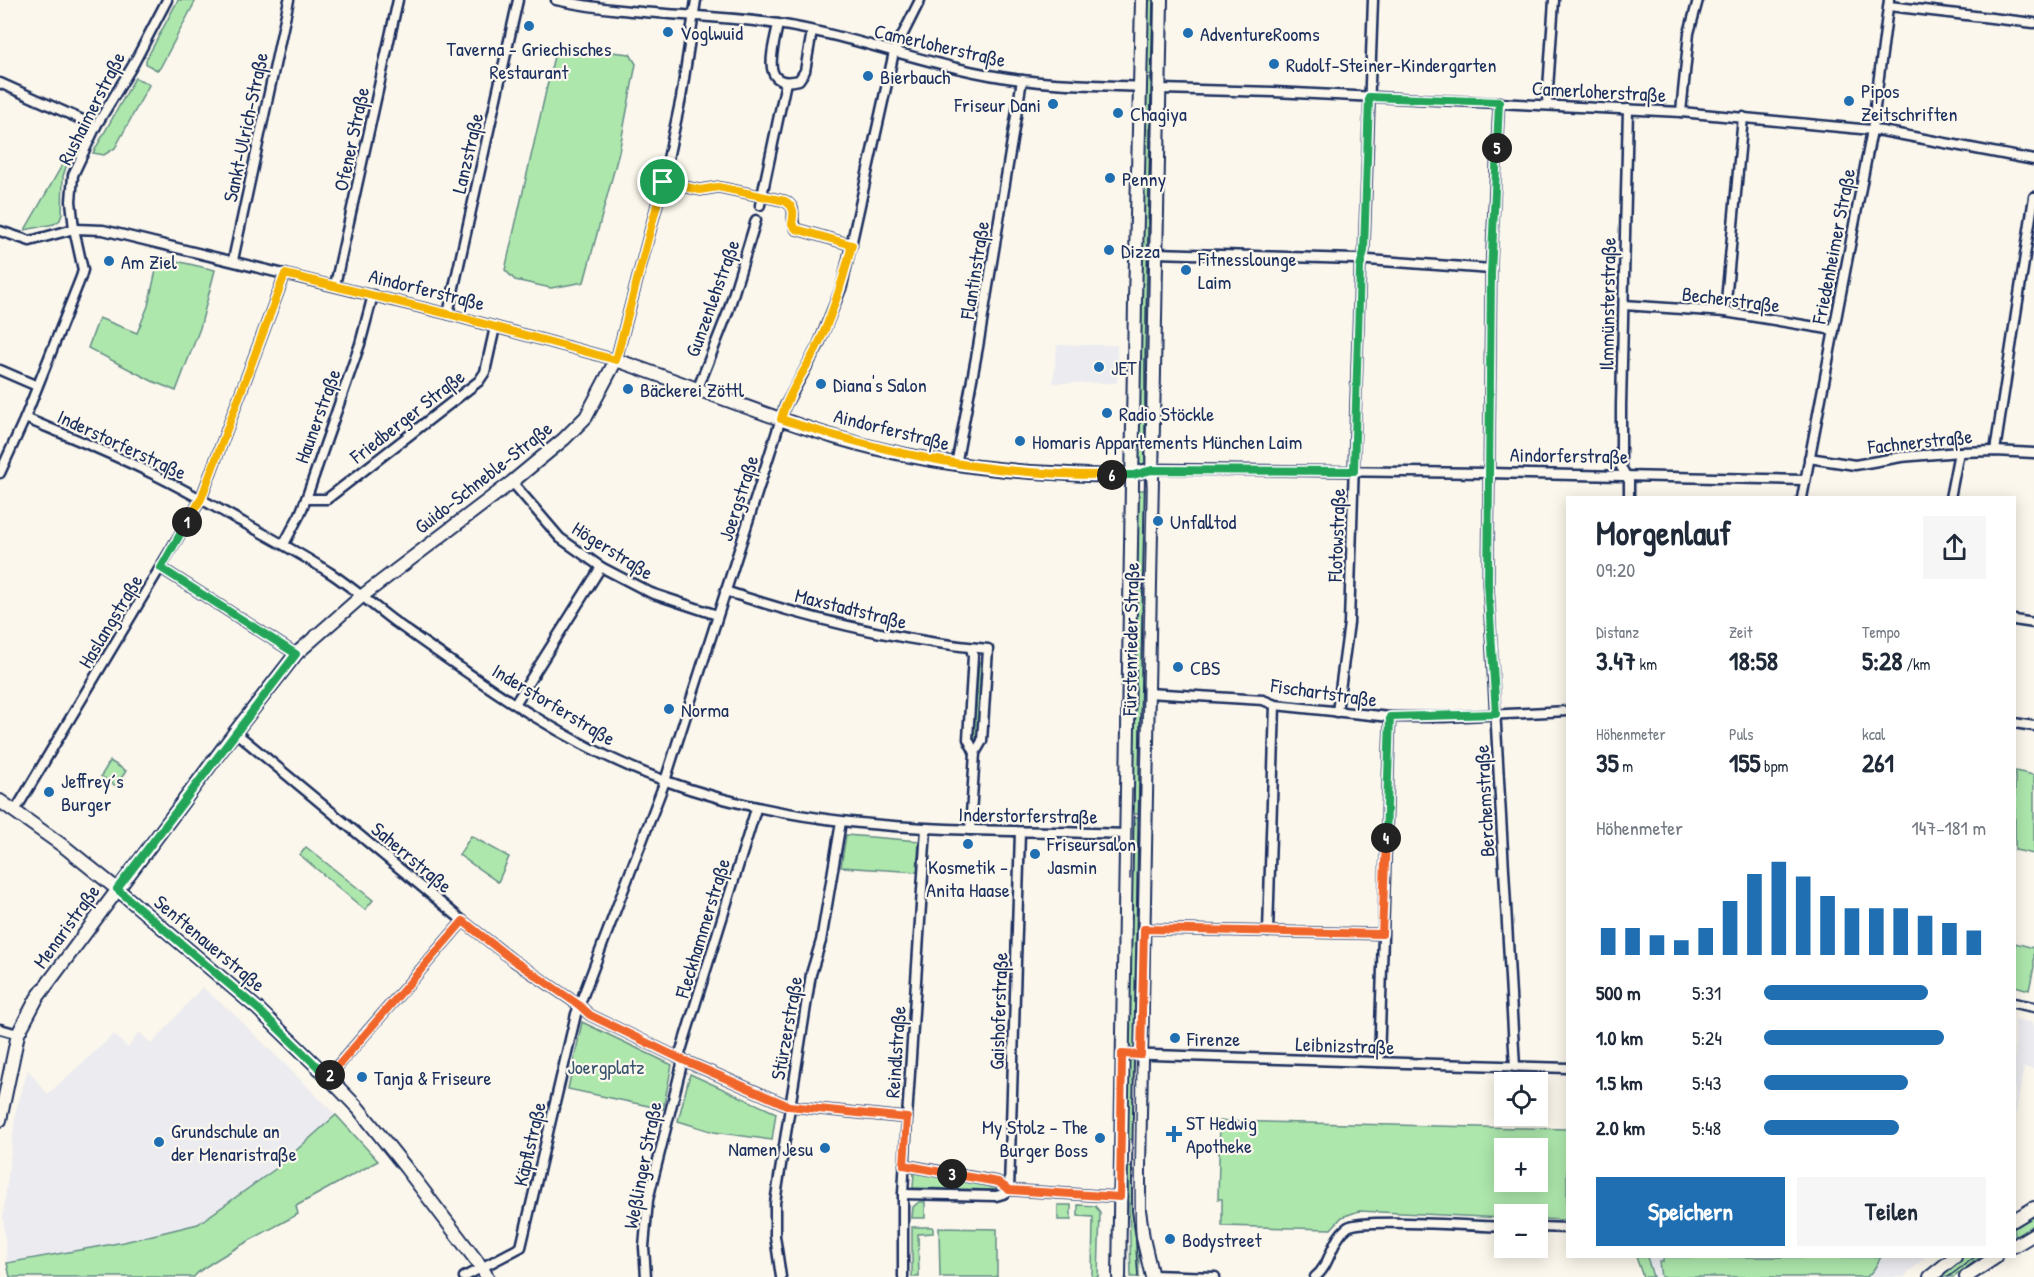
<!DOCTYPE html>
<html lang="de">
<meta charset="utf-8">
<style>
:root{--surface:#fff;--page:#f6f6f7;--text:#1f2937;--muted:#747a83;--accent:#1f6fb2}
body{margin:0;font-family:"Patrick Hand",sans-serif;background:var(--page);color:var(--text);height:100vh;display:flex;flex-direction:column;font-size:22px;white-space:nowrap}
*{box-sizing:border-box;margin:0}
p{font-size:20px;color:var(--muted)}
.icon{flex:none;width:33px;height:33px;fill:none;stroke:currentColor;stroke-width:2;stroke-linecap:round;stroke-linejoin:round}
.map{position:relative;flex:1;overflow:hidden}
.sheet{position:absolute;left:1566px;top:496px;width:450px;height:762px;display:flex;flex-direction:column;background:var(--surface);border-radius:0px;box-shadow:0 3px 15px #0003}
.sheet>*{flex:none}
.fabs{position:absolute;left:1494px;top:1072px;display:grid;gap:12px}
.fabs a{display:grid;place-items:center;width:54px;height:54px;border-radius:0px;background:var(--surface);box-shadow:0 3px 15px #0003;font-size:30px}
.pin{position:absolute;display:grid;place-items:center;width:51px;height:51px;color:#fff;margin:-26px;border:3px solid #fff;border-radius:50%;box-shadow:0 2px 6px #0007}
.km{position:absolute;width:30px;height:30px;margin:-15px;border-radius:50%;background:#222;color:#fff;font-size:16px;line-height:30px;text-align:center}
.round{display:grid;place-items:center;flex:none;width:63px;height:63px;border-radius:0px;background:var(--page)}
.overview{display:flex;align-items:center;justify-content:space-between;height:102px;padding:0 30px}
h1{font-size:33px;font-weight:700;line-height:45px}
.figures{display:grid;grid-template-columns:repeat(3,1fr);gap:9px;height:102px;padding:6px 30px}
.figures div{display:grid;align-content:center}
.figures b{font-size:26px;font-weight:700}
.figures small{font-size:16px;font-weight:400}
.figures p{font-size:16px}
.chart{height:168px;padding:12px 30px}
.chart p{display:flex;justify-content:space-between}
.chart svg{width:100%;height:108px;margin-top:6px;stroke:var(--accent);stroke-width:6}
.action{display:flex;gap:12px;margin-top:auto;padding:12px 30px}
.action a{flex:1;height:69px;border-radius:0px;background:var(--accent);color:#fff;font-size:24px;font-weight:700;line-height:69px;text-align:center}
.action a+a{background:var(--page);color:var(--text)}
ul{padding:0 30px;list-style:none;font-size:20px}
li{display:grid;grid-template-columns:96px 72px 1fr;align-items:center;height:45px}
li i{height:15px;border-radius:8px;background:var(--accent)}
.map>svg:first-child{display:block}
.built{fill:#ececf0}
.green{fill:#ade7ac;stroke:#648b85;stroke-width:1.5;fill-rule:evenodd}
.lines{fill:none;stroke-linecap:round;stroke-linejoin:round}
.street-casing{stroke:#1b2f5e;stroke-width:13}
.secondary-casing{stroke:#1b2f5e;stroke-width:16}
.street{stroke:#fbf7ec;stroke-width:8}
.secondary{stroke:#fbf7ec;stroke-width:12}
.tram{stroke:#1b2f5e;stroke-width:1.5}
.split-1-casing{stroke:#fff;stroke-width:12}
.split-2-casing{stroke:#fff;stroke-width:12}
.split-3-casing{stroke:#fff;stroke-width:12}
.split-4-casing{stroke:#fff;stroke-width:12}
.split-5-casing{stroke:#fff;stroke-width:12}
.split-6-casing{stroke:#fff;stroke-width:12}
.split-7-casing{stroke:#fff;stroke-width:12}
.split-1{stroke:#f5b400;stroke-width:8}
.split-2{stroke:#22a559;stroke-width:8}
.split-3{stroke:#f0652b;stroke-width:8}
.split-4{stroke:#f0652b;stroke-width:8}
.split-5{stroke:#22a559;stroke-width:8}
.split-6{stroke:#22a559;stroke-width:8}
.split-7{stroke:#f5b400;stroke-width:8}
.poi-dot{fill:#1f6fb2;stroke:#fbf7ec;stroke-width:2}
.labels{text-anchor:middle;dominant-baseline:central;stroke-width:4.5;stroke-linejoin:round;paint-order:stroke}
.poi-label{font-size:20px;fill:#1b2f5e;stroke:#fbf7ec;text-anchor:start}
.street-label{font-size:20px;fill:#1b2f5e;stroke:#fbf7ec}
.park-label{font-size:20px;fill:#38546e;stroke:#fbf7ec}
</style>
<div class="map">
<svg width="2034" height="1277" viewBox="0 0 2034 1277">
<rect width="100%" height="100%" fill="#fbf7ec"/>
<filter id="ink" filterUnits="userSpaceOnUse"><feTurbulence type="fractalNoise" baseFrequency=".0167" numOctaves="2"/><feDisplacementMap in="SourceGraphic" scale="12" xChannelSelector="R" yChannelSelector="G"/><feConvolveMatrix kernelMatrix="1 2 1 2 8 2 1 2 1" color-interpolation-filters="sRGB"/></filter>
<g filter="url(#ink)">
<g class="built">
<polygon points="1057,345 1117,345 1117,383 1053,383"/>
<polygon points="202,987 234,1014 336,1115 274,1170 198,1224 124,1242 7,1263 3,1216 16,1110 28,1070 48,1094 114,1034 128,1048 139,1032 152,1044"/>
<polygon points="2015,1019 2034,1023 2034,1069 2024,1067 2015,1117"/>
<polygon points="1647,1257 1925,1257 1904,1277 1653,1277"/>
</g>
<g class="green">
<polygon points="178,0 196,0 160,68 157,70 146,64 146,60"/>
<polygon points="1145,0 1157,0 1155,75 1143,74"/>
<polygon points="564,47 630,54 636,64 619,152 584,282 551,288 515,280 505,270 554,56"/>
<polygon points="1143,77 1155,78 1150,376 1147,377 1147,437 1137,437"/>
<polygon points="135,78 148,83 149,85 115,148 104,155 93,153"/>
<polygon points="68,155 70,155 63,176 62,214 60,220 54,224 25,230"/>
<polygon points="159,257 215,270 200,328 176,391 152,381 88,348 99,318 137,333 148,306"/>
<polygon points="1137,439 1147,439 1147,470 1138,472"/>
<polygon points="1139,490 1150,490 1143,814 1130,814 1134,569 1137,569"/>
<polygon points="979,661 982,664 977,741 976,744 973,744"/>
<polygon points="110,761 126,771 116,786 101,776"/>
<polygon points="2015,771 2034,775 2034,854 2015,850"/>
<polygon points="1130,818 1143,818 1139,1053 1127,1053"/>
<polygon points="846,835 919,841 917,872 841,867"/>
<polygon points="471,836 509,857 498,882 459,855"/>
<polygon points="306,847 373,900 365,910 300,855"/>
<polygon points="2015,943 2034,948 2034,967 2029,990 2015,986"/>
<polygon points="582,1022 672,1065 663,1109 568,1089"/>
<polygon points="1128,1056 1139,1056 1138,1140 1127,1139"/>
<polygon points="690,1074 776,1113 772,1140 714,1132 678,1121"/>
<path d="M336 1115 378 1161 296 1206 298 1214C281 1224 200 1265 194 1277H10L7 1263 124 1242 198 1224 274 1170Z"/>
<path d="M1220 1121 1567 1129V1220L1538 1219V1215H1504V1218L1359 1211 1342 1217 1331 1229 1222 1226V1199H1218ZM1504 1149H1538V1182H1504Z"/>
<polygon points="1128,1167 1137,1168 1139,1277 1131,1277"/>
<polygon points="914,1172 920,1172 999,1187 997,1190 913,1188"/>
<polygon points="919,1202 925,1202 925,1218 912,1218 913,1207"/>
<rect x="1058" y="1205" width="13" height="15"/>
<polygon points="1078,1205 1095,1206 1100,1212 1098,1277 1092,1277 1093,1217 1078,1216"/>
<polygon points="2034,1213 2034,1225 2015,1237 2014,1224"/>
<polygon points="912,1227 933,1227 933,1233 918,1234 919,1277 912,1277"/>
<polygon points="939,1228 997,1229 997,1277 940,1277"/>
<polygon points="1636,1257 1647,1257 1653,1277 1643,1277"/>
<polygon points="1663,1257 1881,1257 1874,1269 1867,1277 1661,1277 1659,1262 1663,1262"/>
<polygon points="1960,1257 1980,1257 1954,1277 1937,1277"/>
</g>
<g class="lines">
<defs>
<g id="street">
<path d="M556 0C629 16 704 13 778 24 860 37 939 70 1022 80 1061 85 1101 85 1140 87"/>
<polyline points="1889,6 2034,23"/>
<path d="M778 24C774 47 758 90 799 80L805 71 812 31"/>
<polyline points="0,83 96,126"/>
<polyline points="1160,89 1274,92 1681,112 1882,131 2034,160"/>
<polyline points="1499,102 1491,269 1488,583 1515,1067"/>
<polyline points="1547,104 1554,0"/>
<polyline points="1628,109 1621,405 1621,467 1629,481 1629,498"/>
<polyline points="1681,112 1689,33 1698,0"/>
<path d="M663 182 700 190 718 187 785 201C800 210 788 217 796 229L852 245"/>
<polyline points="760,205 786,82"/>
<polyline points="0,231 30,241 74,229 103,230 448,314 616,360 663,182 681,98 696,0"/>
<polyline points="1156,253 1355,259 1491,269"/>
<polyline points="233,260 289,0"/>
<polyline points="335,285 398,0"/>
<polyline points="1624,305 1725,312 1834,330"/>
<polyline points="1725,312 1743,117"/>
<polyline points="448,314 518,0"/>
<polyline points="0,370 37,386"/>
<polyline points="698,388 728,312 756,220"/>
<path d="M25 418C68 436 111 453 153 474 180 487 206 502 233 517 266 535 300 553 332 574 354 589 374 606 395 622 480 682 567 746 666 781 816 836 970 828 1127 834"/>
<polyline points="1995,451 2034,197"/>
<polyline points="1809,458 1855,465 1901,457 1959,452 1995,451 2034,453"/>
<polyline points="956,465 978,347 1022,80"/>
<polyline points="1152,469 1488,473 1805,480"/>
<polyline points="0,473 25,418 81,277 83,270 74,229 71,201 73,175 96,126 133,65 167,0"/>
<polyline points="512,482 560,538 601,567 651,593 717,615"/>
<polyline points="1802,498 1872,130 1889,0"/>
<polyline points="1950,498 1959,452"/>
<polyline points="306,499 327,499 479,381 485,372 495,327"/>
<polyline points="284,544 300,514 306,499 360,344 373,295"/>
<polyline points="161,568 296,654"/>
<path d="M725 591C810 619 898 641 988 649L982 741 975 753 970 830"/>
<polyline points="2014,620 2034,623"/>
<polyline points="971,648 973,656 968,739 975,753"/>
<polyline points="1148,693 1263,700 1275,705 1390,717 1444,717 1568,711"/>
<polyline points="515,704 601,567"/>
<polyline points="1337,712 1349,623 1360,267 1364,251 1373,0"/>
<polyline points="2014,723 2034,726"/>
<polyline points="235,732 463,921 514,961 579,1005 590,1015 683,1060 789,1106 907,1118"/>
<polyline points="15,811 201,499 285,274"/>
<polyline points="1144,929 1382,934"/>
<polyline points="1268,932 1275,705"/>
<polyline points="2014,1003 2034,1007"/>
<polyline points="0,1029 18,1034"/>
<polyline points="1122,1054 1568,1068"/>
<polyline points="679,1057 756,809"/>
<polyline points="1379,1062 1390,717"/>
<polyline points="328,1077 463,921"/>
<polyline points="904,1165 998,1182 1009,1190"/>
<polyline points="1009,1190 1020,832"/>
<polyline points="903,1194 996,1196 1003,1194 1009,1190 1120,1197"/>
<polyline points="1538,1227 1568,1228"/>
<polyline points="1152,1275 1215,1277"/>
<polyline points="464,1277 521,1247 576,1014 665,781 785,406 818,346 842,286 894,52 920,0"/>
<polyline points="646,1277 644,1247 648,1200 683,1060"/>
<polyline points="781,1277 775,1236 775,1203 811,974 821,941 841,822"/>
<polyline points="903,1277 903,1194 907,1118 926,829"/>
<path d="M1315 1277C1331 1265 1331 1239 1348 1227 1361 1218 1480 1226 1504 1227"/>
</g>
<g id="secondary">
<polyline points="0,801 66,848 117,889 258,1009 328,1077 358,1108 406,1168 482,1268 487,1277"/>
<path d="M0 1120 18 1034 37 998 235 732 296 654 362 596 512 482 564 439 586 417 616 360C689 385 761 414 834 437 905 458 979 470 1053 473 1086 475 1120 479 1152 469"/>
<polyline points="2014,1220 2034,1208"/>
<polyline points="2014,1246 2034,1234"/>
<polyline points="1119,1277 1135,302 1142,0"/>
<polyline points="1152,1277 1143,1238 1139,1210 1139,1167 1161,0"/>
<polyline points="1930,1277 1955,1257"/>
<polyline points="1966,1277 1996,1257"/>
</g>
</defs>
<use href="#street" class="street-casing"/>
<use href="#secondary" class="secondary-casing"/>
<use href="#street" class="street"/>
<use href="#secondary" class="secondary"/>
<g class="tram">
<polyline points="1130,879 1132,789"/>
<polyline points="2014,1228 2034,1216"/>
<path d="M1138 1277C1131 1190 1139 1103 1136 1017L1147 487 1145 458V365L1153 0"/>
<polyline points="1948,1277 1975,1257"/>
</g>
</g>
</g>
<g class="lines" filter="url(#ink)">
<defs>
<polyline id="split-1" points="187,522 201,499 285,274 448,314 616,360 663,182"/>
<polyline id="split-2" points="187,522 161,568 296,654 117,889 258,1009 328,1077 330,1075"/>
<polyline id="split-3" points="330,1075 463,921 510,958 579,1005 590,1015 683,1060 789,1106 907,1118 904,1165 952,1174"/>
<polyline id="split-4" points="952,1174 998,1182 1009,1190 1120,1197 1122,1054 1141,1055 1144,929 1382,934 1386,838"/>
<polyline id="split-5" points="1386,838 1390,717 1496,714 1488,583 1491,275 1497,148"/>
<polyline id="split-6" points="1112,475 1133,475 1152,470 1354,471 1360,267 1364,251 1369,97 1499,102 1497,148"/>
<path id="split-7" d="M663 182 700 190 718 187 785 201C795 207 794 213 792 224L796 229 852 245C843 280 833 315 817 347 805 371 788 393 781 419 893 456 994 476 1112 475"/>
</defs>
<use href="#split-1" class="split-1-casing"/>
<use href="#split-2" class="split-2-casing"/>
<use href="#split-3" class="split-3-casing"/>
<use href="#split-4" class="split-4-casing"/>
<use href="#split-5" class="split-5-casing"/>
<use href="#split-6" class="split-6-casing"/>
<use href="#split-7" class="split-7-casing"/>
<use href="#split-1" class="split-1"/>
<use href="#split-2" class="split-2"/>
<use href="#split-3" class="split-3"/>
<use href="#split-4" class="split-4"/>
<use href="#split-5" class="split-5"/>
<use href="#split-6" class="split-6"/>
<use href="#split-7" class="split-7"/>
</g>
<g class="poi-dot">
<circle cx="529" cy="26" r="6"/>
<circle cx="668" cy="32" r="6"/>
<circle cx="1188" cy="33" r="6"/>
<circle cx="1274" cy="64" r="6"/>
<circle cx="868" cy="76" r="6"/>
<circle cx="1849" cy="101" r="6"/>
<circle cx="1053" cy="104" r="6"/>
<circle cx="1118" cy="113" r="6"/>
<circle cx="1110" cy="178" r="6"/>
<circle cx="1109" cy="250" r="6"/>
<circle cx="109" cy="261" r="6"/>
<circle cx="1186" cy="270" r="6"/>
<circle cx="1099" cy="367" r="6"/>
<circle cx="821" cy="384" r="6"/>
<circle cx="628" cy="389" r="6"/>
<circle cx="1107" cy="413" r="6"/>
<circle cx="1020" cy="441" r="6"/>
<circle cx="1158" cy="521" r="6"/>
<circle cx="1178" cy="667" r="6"/>
<circle cx="669" cy="709" r="6"/>
<circle cx="49" cy="792" r="6"/>
<circle cx="968" cy="844" r="6"/>
<circle cx="1035" cy="854" r="6"/>
<circle cx="1175" cy="1038" r="6"/>
<circle cx="362" cy="1077" r="6"/>
<path d="M1171 1125h6v6h6v6h-6v6h-6v-6h-6v-6h6z"/>
<circle cx="1100" cy="1138" r="6"/>
<circle cx="159" cy="1142" r="6"/>
<circle cx="825" cy="1148" r="6"/>
<circle cx="1170" cy="1239" r="6"/>
</g>
<g class="labels">
<g class="poi-label">
<text x="680" y="32">Voglwuid</text>
<text x="1200" y="33">AdventureRooms</text>
<text x="529" y="48" text-anchor="middle">Taverna - Griechisches<tspan x="529" dy="23">Restaurant</tspan></text>
<text x="1286" y="64">Rudolf-Steiner-Kindergarten</text>
<text x="880" y="76">Bierbauch</text>
<text x="1861" y="90">Pipos<tspan x="1861" dy="23">Zeitschriften</tspan></text>
<text x="1041" y="104" text-anchor="end">Friseur Dani</text>
<text x="1130" y="113">Chagiya</text>
<text x="1122" y="178">Penny</text>
<text x="1121" y="250">Dizza</text>
<text x="1198" y="258">Fitnesslounge<tspan x="1198" dy="23">Laim</tspan></text>
<text x="121" y="261">Am Ziel</text>
<text x="1111" y="367">JET</text>
<text x="833" y="384">Diana's Salon</text>
<text x="640" y="389">Bäckerei Zöttl</text>
<text x="1119" y="413">Radio Stöckle</text>
<text x="1032" y="441">Homaris Appartements München Laim</text>
<text x="1170" y="521">Unfalltod</text>
<text x="1190" y="667">CBS</text>
<text x="681" y="709">Norma</text>
<text x="61" y="780">Jeffrey´s<tspan x="61" dy="23">Burger</tspan></text>
<text x="1047" y="843">Friseursalon<tspan x="1047" dy="23">Jasmin</tspan></text>
<text x="968" y="866" text-anchor="middle">Kosmetik -<tspan x="968" dy="23">Anita Haase</tspan></text>
<text x="1187" y="1038">Firenze</text>
<text x="374" y="1077">Tanja &amp; Friseure</text>
<text x="1186" y="1122">ST Hedwig<tspan x="1186" dy="23">Apotheke</tspan></text>
<text x="1088" y="1126" text-anchor="end">My Stolz - The<tspan x="1088" dy="23">Burger Boss</tspan></text>
<text x="171" y="1130">Grundschule an<tspan x="171" dy="23">der Menaristraße</tspan></text>
<text x="813" y="1148" text-anchor="end">Namen Jesu</text>
<text x="1182" y="1239">Bodystreet</text>
</g>
<g class="street-label">
<text transform="translate(940 45) rotate(13)">Camerloherstraße</text>
<text transform="translate(1599 91) rotate(3)">Camerloherstraße</text>
<text transform="translate(91 108) rotate(-63)">Rushaimerstraße</text>
<text transform="translate(245 127) rotate(-78)">Sankt-Ulrich-Straße</text>
<text transform="translate(351 139) rotate(-78)">Ofener Straße</text>
<text transform="translate(467 153) rotate(-77)">Lanzstraße</text>
<text transform="translate(1833 246) rotate(-79)">Friedenheimer Straße</text>
<text transform="translate(974 270) rotate(-81)">Flantinstraße</text>
<text transform="translate(427 289) rotate(14)">Aindorferstraße</text>
<text transform="translate(712 298) rotate(-70)">Gunzenlehstraße</text>
<text transform="translate(1731 299) rotate(7)">Becherstraße</text>
<text transform="translate(1607 304) rotate(-89)">Ilmmünsterstraße</text>
<text transform="translate(317 416) rotate(-70)">Haunerstraße</text>
<text transform="translate(407 416) rotate(-38)">Friedberger Straße</text>
<text transform="translate(892 429) rotate(14)">Aindorferstraße</text>
<text transform="translate(1920 441) rotate(-6)">Fachnerstraße</text>
<text transform="translate(122 444) rotate(25)">Inderstorferstraße</text>
<text transform="translate(1569 455) rotate(1)">Aindorferstraße</text>
<text transform="translate(483 477) rotate(-38)">Guido-Schneble-Straße</text>
<text transform="translate(738 498) rotate(-72)">Joergstraße</text>
<text transform="translate(1336 535) rotate(-88)">Flotowstraße</text>
<text transform="translate(613 550) rotate(32)">Högerstraße</text>
<text transform="translate(851 608) rotate(14)">Maxstadtstraße</text>
<text transform="translate(110 621) rotate(-59)">Haslangstraße</text>
<text transform="translate(1130 639) rotate(-89)">Fürstenrieder Straße</text>
<text transform="translate(1324 692) rotate(8)">Fischartstraße</text>
<text transform="translate(554 704) rotate(31)">Inderstorferstraße</text>
<text transform="translate(1484 801) rotate(-93)">Berchemstraße</text>
<text transform="translate(1028 815) rotate(1)">Inderstorferstraße</text>
<text transform="translate(412 857) rotate(40)">Saherrstraße</text>
<text transform="translate(66 926) rotate(-54)">Menaristraße</text>
<text transform="translate(702 928) rotate(-73)">Fleckhammerstraße</text>
<text transform="translate(210 943) rotate(40)">Senftenauerstraße</text>
<text transform="translate(998 1011) rotate(-88)">Gaishoferstraße</text>
<text transform="translate(786 1028) rotate(-80)">Stürzerstraße</text>
<text transform="translate(1345 1045) rotate(2)">Leibnizstraße</text>
<text transform="translate(895 1052) rotate(-86)">Reindlstraße</text>
<text transform="translate(529 1144) rotate(-77)">Käpflstraße</text>
<text transform="translate(642 1165) rotate(-79)">Weßlinger Straße</text>
</g>
<g class="park-label">
<text x="606" y="1066">Joergplatz</text>
</g>
</g>
</svg>
<div class="fabs">
<a><svg class="icon" aria-label="locate" viewBox="0 0 24 24"><circle cx="12" cy="12" r="6"/><path d="M12 2v4M12 18v4M2 12h4M18 12h4"/></svg></a>
<a>+</a>
<a>−</a>
</div>
<div class="pin" style="left:663px;top:182px;background:#1e9e55"><svg class="icon" aria-label="arrive" viewBox="0 0 24 24"><path d="M6 21V4h12l-3 4 3 4H6"/></svg></div>
<b class="km" style="left:187px;top:522px">1</b>
<b class="km" style="left:330px;top:1075px">2</b>
<b class="km" style="left:952px;top:1174px">3</b>
<b class="km" style="left:1386px;top:838px">4</b>
<b class="km" style="left:1497px;top:148px">5</b>
<b class="km" style="left:1112px;top:475px">6</b>
<section class="sheet">
<div class="overview"><div><h1>Morgenlauf</h1><p>09:20</p></div><a class="round"><svg class="icon" aria-label="share" viewBox="0 0 24 24"><path d="M12 15V3M7 8l5-5 5 5M5 13v7h14v-7"/></svg></a></div>
<div class="figures">
<div><p>Distanz</p><b>3.47<small> km</small></b></div>
<div><p>Zeit</p><b>18:58</b></div>
<div><p>Tempo</p><b>5:28<small> /km</small></b></div>
</div>
<div class="figures">
<div><p>Höhenmeter</p><b>35<small> m</small></b></div>
<div><p>Puls</p><b>155<small> bpm</small></b></div>
<div><p>kcal</p><b>261</b></div>
</div>
<div class="chart"><p><span>Höhenmeter</span>147–181 m</p>
<svg viewBox="0 0 160 44" preserveAspectRatio="none"><path d="M5 44V33M15 44V33M25 44V36M35 44V38M45 44V33M55 44V22M65 44V11M75 44V6M85 44V12M95 44V20M105 44V25M115 44V25M125 44V25M135 44V28M145 44V31M155 44V34"/></svg>
</div>
<ul>
<li><b>500 m</b>5:31<i style="width:74%"></i></li>
<li><b>1.0 km</b>5:24<i style="width:81%"></i></li>
<li><b>1.5 km</b>5:43<i style="width:65%"></i></li>
<li><b>2.0 km</b>5:48<i style="width:61%"></i></li>
</ul>
<div class="action"><a>Speichern</a><a>Teilen</a></div>
</section>
</div>
